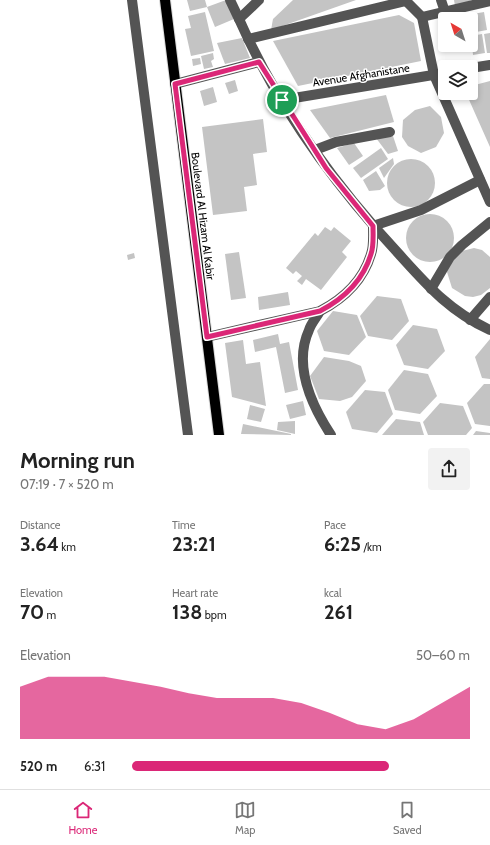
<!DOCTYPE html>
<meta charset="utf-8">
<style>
:root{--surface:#fff;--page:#f2f2f2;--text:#222;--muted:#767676;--line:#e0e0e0;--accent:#db2777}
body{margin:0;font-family:Cabin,sans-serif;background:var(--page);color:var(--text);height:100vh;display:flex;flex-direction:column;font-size:15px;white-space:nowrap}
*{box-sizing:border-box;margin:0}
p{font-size:13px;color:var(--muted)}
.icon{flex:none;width:22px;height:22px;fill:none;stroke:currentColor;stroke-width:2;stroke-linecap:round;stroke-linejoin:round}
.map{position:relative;height:435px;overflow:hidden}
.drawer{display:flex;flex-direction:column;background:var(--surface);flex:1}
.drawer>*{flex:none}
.needle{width:26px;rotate:321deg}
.tools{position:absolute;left:438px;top:12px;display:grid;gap:8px}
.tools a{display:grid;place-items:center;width:40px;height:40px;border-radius:4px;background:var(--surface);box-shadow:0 2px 6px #0003;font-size:20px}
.pin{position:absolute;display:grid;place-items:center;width:34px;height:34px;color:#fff;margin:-17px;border:2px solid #fff;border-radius:50%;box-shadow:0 1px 4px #0007}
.round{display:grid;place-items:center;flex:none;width:42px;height:42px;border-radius:4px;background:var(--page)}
.summary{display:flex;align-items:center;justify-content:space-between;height:68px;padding:0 20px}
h1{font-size:22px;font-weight:700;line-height:30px}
.figures{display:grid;grid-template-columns:repeat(3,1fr);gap:6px;height:68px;padding:4px 20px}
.figures div{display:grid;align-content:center}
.figures b{font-size:20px;font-weight:700}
.figures small{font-size:11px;font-weight:400}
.figures p{font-size:11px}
.chart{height:112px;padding:8px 20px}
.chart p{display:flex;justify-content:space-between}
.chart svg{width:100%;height:72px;margin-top:4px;fill:var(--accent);opacity:.7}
ul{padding:0 20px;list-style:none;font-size:13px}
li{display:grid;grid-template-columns:64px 48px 1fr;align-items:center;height:30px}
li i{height:10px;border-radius:5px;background:var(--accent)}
.menu{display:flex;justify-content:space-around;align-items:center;height:56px;border-top:1px solid var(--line);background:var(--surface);font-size:11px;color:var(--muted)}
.menu a{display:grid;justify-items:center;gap:2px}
.menu .current{color:var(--accent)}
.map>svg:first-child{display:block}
.building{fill:#c4c4c4}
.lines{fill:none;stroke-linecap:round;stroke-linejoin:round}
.major-casing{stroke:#dbdbdb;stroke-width:12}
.minor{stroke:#545454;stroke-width:10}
.major{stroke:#000;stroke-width:10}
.route-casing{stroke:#fff;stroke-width:8}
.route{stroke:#db2777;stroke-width:5}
.labels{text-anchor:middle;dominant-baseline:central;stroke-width:3;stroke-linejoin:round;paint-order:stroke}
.street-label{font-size:11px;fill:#000;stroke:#fff}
</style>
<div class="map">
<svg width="490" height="435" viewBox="0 0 490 435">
<rect width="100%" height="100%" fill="#fff"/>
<g class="building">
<polygon points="187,0 205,0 207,7 226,0 234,19 215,27 207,7 190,11"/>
<polygon points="293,0 356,0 271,30 273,19"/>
<polygon points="454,0 472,0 455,6"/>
<polygon points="205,12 214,51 191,56 185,29 191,28 188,16"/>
<polygon points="484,12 487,30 476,32 473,14"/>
<polygon points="399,15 414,23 421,61 298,86 273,41"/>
<polygon points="490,33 490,53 487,53 484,34"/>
<polygon points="482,34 485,53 473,55 471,36"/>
<polygon points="242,38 250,58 225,64 217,43"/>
<polygon points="213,53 214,59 211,61 213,67 204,69 201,56"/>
<polygon points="200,58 201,64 193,66 192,59"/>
<polygon points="235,80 238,91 229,94 225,83"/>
<polygon points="490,81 490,147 466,93 471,93 471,86"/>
<polygon points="213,87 217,102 204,106 200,91"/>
<polygon points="386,95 394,122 330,138 310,110"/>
<polygon points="430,106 441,117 444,133 436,147 421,153 408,146 402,137 403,120 415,110"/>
<polygon points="263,119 267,152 253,154 257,185 244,187 247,211 213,215 202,127"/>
<polygon points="393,136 398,151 388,154 376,138"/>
<polygon points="354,143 363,156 349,165 337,148"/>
<polygon points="381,148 388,159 361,178 353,168"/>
<polygon points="393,158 394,164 384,178 379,168"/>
<circle cx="411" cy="183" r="24"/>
<polygon points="376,171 385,186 380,190 369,191 363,180"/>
<circle cx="430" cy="238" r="24"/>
<polygon points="325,227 331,231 334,227 351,241 342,252 347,257 321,290 306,279 302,285 297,281 302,276 296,271 293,274 286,268 315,233 318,236"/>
<polygon points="474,248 482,250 490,257 490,288 481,295 473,297 465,296 452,288 447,272 448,264 458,252"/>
<polygon points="239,252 246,298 231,300 225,254"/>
<polygon points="134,253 135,258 128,260 127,255"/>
<polygon points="288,292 290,305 259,310 258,297"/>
<polygon points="377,296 401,299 409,321 392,340 368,336 360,316"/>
<polygon points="333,311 357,315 366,337 349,355 324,351 317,331"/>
<polygon points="413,325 437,329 445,351 428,369 404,365 396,345"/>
<polygon points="278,334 280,344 289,342 298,390 285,393 276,347 255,352 253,340"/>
<polygon points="490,339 490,379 482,378 475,357"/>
<polygon points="243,340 246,364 260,362 266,406 232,397 225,343"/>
<polygon points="324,357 349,361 361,366 366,381 352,397 340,401 319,399 310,376"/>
<polygon points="404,370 428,374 437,396 420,414 395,410 388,390"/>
<polygon points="484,384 490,384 490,426 475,424 467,403"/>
<polygon points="365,390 385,392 393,414 377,433 352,429 346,412"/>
<polygon points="303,401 306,415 290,419 286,405"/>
<polygon points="440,403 463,406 472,428 466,435 428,435 423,422"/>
<polygon points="250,405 265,409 261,422 247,419"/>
<polygon points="396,419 420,422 424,435 382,435"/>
<polygon points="295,421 295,434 277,430 278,422"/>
<polygon points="243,424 291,434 291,435 241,434"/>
<polygon points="476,431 490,433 490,435 473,435"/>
</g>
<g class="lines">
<defs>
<polyline id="major" points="165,0 219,435"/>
</defs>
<use href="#major" class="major-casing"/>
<g class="minor">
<polyline points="132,0 188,435"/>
<polyline points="230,0 239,19"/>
<path d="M259 0 239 19C277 105 334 184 398 253 427 285 449 311 490 330"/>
<polyline points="405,0 422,17 434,75 490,202"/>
<polyline points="441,0 445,12"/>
<polyline points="422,17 490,1"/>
<polyline points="248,39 406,1"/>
<polyline points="471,68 490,65"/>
<polyline points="175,84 259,62"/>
<polyline points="282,100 445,73"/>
<polyline points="315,150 336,142 390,132"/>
<polyline points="431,289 450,257 462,245 490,222"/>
<path d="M320 311C317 317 311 323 309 330 293 365 312 406 331 435"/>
<polyline points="470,320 490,297"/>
<path d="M207 337 320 311C343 299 363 281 371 254 374 246 373 235 373 226L421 210 480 180"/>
</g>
<use href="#major" class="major"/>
</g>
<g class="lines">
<defs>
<path id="route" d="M259 62 326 168 373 226C373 235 374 246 371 254 363 281 343 299 320 311L207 337 175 84Z"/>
</defs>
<use href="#route" class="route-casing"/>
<use href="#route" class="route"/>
</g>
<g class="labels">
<g class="street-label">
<text transform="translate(361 75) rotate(-9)">Avenue Afghanistane</text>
<text transform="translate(203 216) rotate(83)">Boulevard Al Hizam Al Kabir</text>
</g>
</g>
</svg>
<div class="tools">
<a><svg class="needle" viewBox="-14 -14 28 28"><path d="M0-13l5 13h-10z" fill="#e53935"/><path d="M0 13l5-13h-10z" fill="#767676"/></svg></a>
<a><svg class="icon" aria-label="layers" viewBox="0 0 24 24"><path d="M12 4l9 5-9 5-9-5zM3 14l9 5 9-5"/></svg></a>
</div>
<div class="pin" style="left:282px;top:100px;background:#1e9e55"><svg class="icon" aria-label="arrive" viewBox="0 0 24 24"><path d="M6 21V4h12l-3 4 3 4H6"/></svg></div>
</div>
<section class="drawer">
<div class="summary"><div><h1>Morning run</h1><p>07:19 · 7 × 520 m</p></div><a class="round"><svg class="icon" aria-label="share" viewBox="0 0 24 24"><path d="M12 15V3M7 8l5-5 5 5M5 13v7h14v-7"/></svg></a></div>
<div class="figures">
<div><p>Distance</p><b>3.64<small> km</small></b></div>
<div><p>Time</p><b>23:21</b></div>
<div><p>Pace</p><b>6:25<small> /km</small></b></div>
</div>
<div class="figures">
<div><p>Elevation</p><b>70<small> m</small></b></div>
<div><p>Heart rate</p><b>138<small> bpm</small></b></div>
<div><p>kcal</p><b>261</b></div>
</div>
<div class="chart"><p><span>Elevation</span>50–60 m</p>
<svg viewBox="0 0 160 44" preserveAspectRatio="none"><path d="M0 44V12L10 6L20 6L30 6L40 9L50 12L60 16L70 19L80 19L90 19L100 22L110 28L120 35L130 38L140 32L150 22L160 12V44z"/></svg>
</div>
<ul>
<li><b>520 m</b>6:31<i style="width:76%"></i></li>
</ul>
</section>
<nav class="menu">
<a class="current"><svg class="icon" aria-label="home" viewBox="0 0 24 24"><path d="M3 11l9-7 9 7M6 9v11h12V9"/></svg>Home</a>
<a><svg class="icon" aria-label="map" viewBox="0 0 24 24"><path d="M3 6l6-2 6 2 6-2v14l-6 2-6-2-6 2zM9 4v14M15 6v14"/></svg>Map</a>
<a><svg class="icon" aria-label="saved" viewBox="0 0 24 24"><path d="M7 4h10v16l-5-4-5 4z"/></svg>Saved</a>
</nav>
